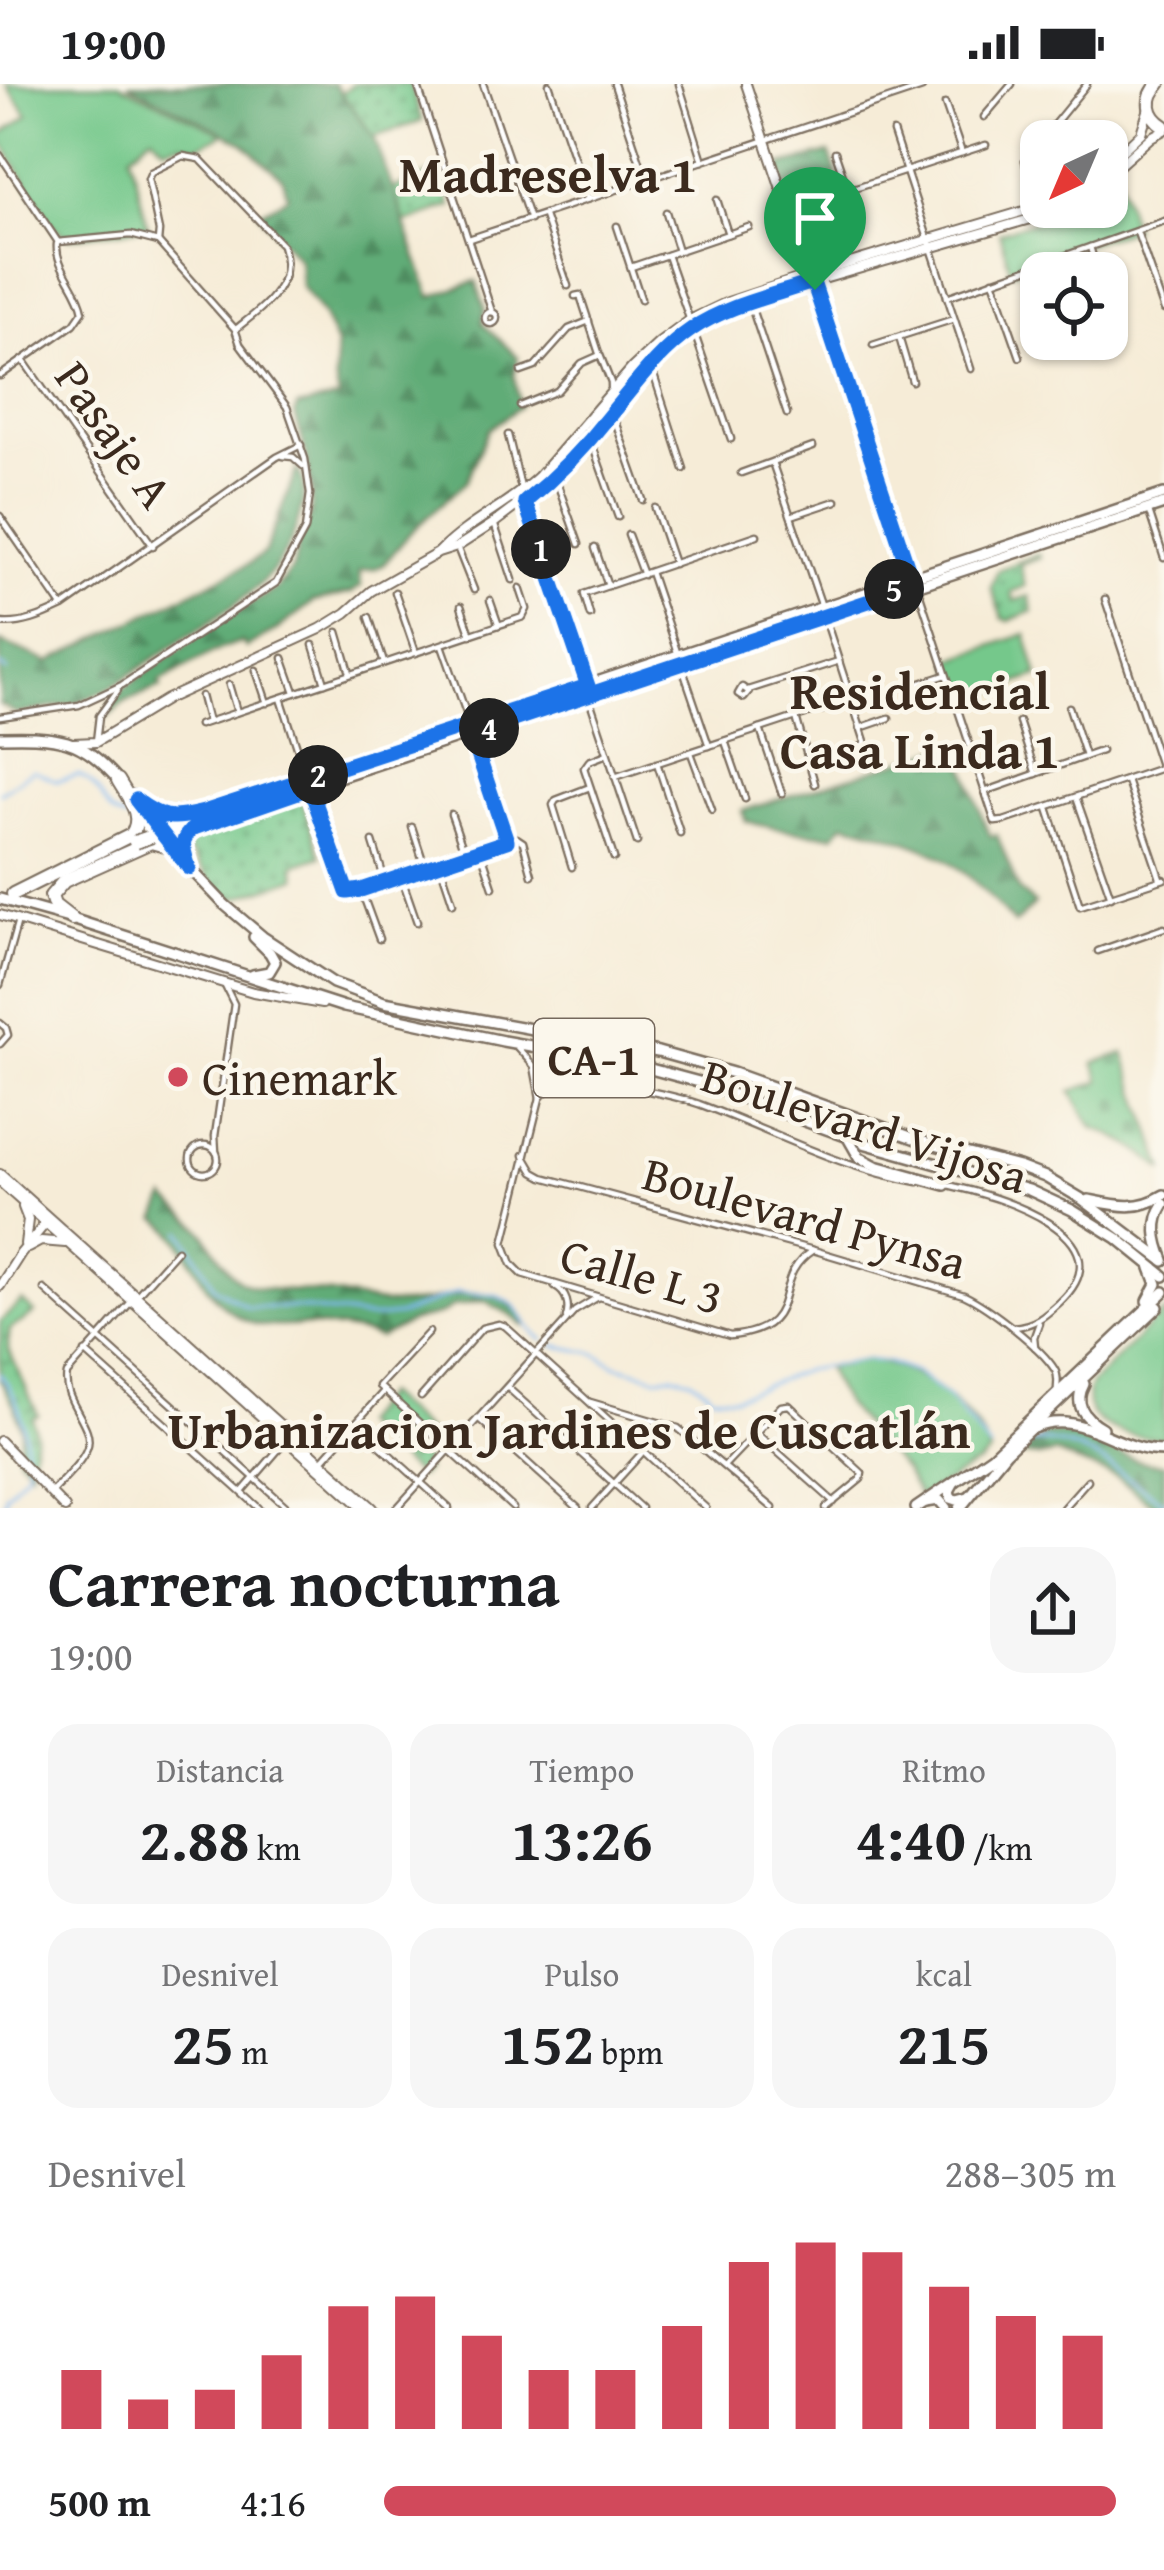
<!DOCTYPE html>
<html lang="es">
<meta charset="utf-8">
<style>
:root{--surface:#fff;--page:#f6f6f6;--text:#202124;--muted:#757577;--accent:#d1495b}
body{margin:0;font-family:"Gentium Book Plus",serif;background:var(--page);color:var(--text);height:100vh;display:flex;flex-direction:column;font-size:45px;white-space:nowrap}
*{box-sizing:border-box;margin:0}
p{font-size:39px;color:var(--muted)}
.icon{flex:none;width:66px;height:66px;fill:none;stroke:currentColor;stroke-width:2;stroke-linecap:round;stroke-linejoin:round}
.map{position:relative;height:1424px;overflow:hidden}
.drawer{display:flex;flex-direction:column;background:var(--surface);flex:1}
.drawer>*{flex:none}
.needle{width:78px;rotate:224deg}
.buttons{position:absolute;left:1020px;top:36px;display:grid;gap:24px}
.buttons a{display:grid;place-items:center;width:108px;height:108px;border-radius:24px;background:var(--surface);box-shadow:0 3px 9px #0004;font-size:60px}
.pin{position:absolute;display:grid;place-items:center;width:102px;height:102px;color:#fff;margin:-123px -51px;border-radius:50% 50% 50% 0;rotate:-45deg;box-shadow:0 0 12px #0007}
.pin .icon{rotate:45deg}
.km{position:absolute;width:60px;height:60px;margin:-30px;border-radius:50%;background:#222;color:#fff;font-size:33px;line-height:60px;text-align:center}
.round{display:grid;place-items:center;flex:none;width:126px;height:126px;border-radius:36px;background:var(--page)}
.summary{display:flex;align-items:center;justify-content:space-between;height:204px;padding:0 48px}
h1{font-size:66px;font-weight:600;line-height:90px}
.figures{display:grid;grid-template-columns:repeat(3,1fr);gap:18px;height:204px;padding:12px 48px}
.figures div{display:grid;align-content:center;border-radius:30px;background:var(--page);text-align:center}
.figures b{font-size:60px;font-weight:600}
.figures small{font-size:33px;font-weight:400}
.figures p{font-size:33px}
.chart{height:336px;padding:24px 48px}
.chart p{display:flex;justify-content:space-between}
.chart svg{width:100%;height:216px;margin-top:12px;stroke:var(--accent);stroke-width:6}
ul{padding:0 48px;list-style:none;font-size:39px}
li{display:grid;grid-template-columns:192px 144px 1fr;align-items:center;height:90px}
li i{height:30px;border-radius:15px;background:var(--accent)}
.status{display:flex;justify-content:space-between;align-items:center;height:84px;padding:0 60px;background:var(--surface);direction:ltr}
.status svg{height:33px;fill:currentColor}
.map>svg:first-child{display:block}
.grass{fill:url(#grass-dots);stroke:#587954;stroke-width:3}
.forest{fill:url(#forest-firs);stroke:#4e6b4a;stroke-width:3}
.cemetery{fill:url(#cemetery-stones);stroke:#587954;stroke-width:3}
.green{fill:#75c88b;stroke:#587954;stroke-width:3}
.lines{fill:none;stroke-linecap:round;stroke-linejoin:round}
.stream{stroke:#82baf2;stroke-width:3}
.street-casing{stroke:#7c6e5f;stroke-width:9}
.secondary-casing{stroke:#7c6e5f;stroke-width:12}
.primary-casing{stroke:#7c6e5f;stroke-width:14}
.highway-casing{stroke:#7c6e5f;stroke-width:16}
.street{stroke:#fff;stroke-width:4.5}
.secondary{stroke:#fff;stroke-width:8}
.primary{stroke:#fff;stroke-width:9}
.highway{stroke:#fff;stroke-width:12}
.primary-bridge-casing{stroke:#7c6e5f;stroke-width:14;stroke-linecap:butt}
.highway-bridge-casing{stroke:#7c6e5f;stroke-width:16;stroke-linecap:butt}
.primary-bridge{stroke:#fff;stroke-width:9}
.highway-bridge{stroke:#fff;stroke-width:12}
.route-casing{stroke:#fff;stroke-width:24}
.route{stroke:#1a73e8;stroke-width:15}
.poi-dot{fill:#d1495b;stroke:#fbf7ec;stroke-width:4.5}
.labels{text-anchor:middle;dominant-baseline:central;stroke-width:9;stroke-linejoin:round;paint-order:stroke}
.shield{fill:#fbf7ec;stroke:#75685c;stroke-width:3}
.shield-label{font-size:45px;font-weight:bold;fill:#3b2a1e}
.street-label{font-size:48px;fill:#3b2a1e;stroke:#fbf7ec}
.poi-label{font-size:48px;fill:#3b2a1e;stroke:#fbf7ec;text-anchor:start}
.neighbourhood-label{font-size:51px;font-weight:bold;fill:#3b2a1e;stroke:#fbf7ec}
</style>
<div class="status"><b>19:00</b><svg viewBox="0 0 49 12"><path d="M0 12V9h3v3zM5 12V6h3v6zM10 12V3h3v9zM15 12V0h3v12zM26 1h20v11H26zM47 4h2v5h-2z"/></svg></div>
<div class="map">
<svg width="1164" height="1424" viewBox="0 0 1164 1424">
<defs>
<pattern id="grass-dots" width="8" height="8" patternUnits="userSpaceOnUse" patternTransform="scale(3)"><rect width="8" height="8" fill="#75c88b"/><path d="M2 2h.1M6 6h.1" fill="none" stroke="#61a371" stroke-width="1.8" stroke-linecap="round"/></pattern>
<pattern id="forest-firs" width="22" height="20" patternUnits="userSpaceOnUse" patternTransform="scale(3)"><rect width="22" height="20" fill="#60ac77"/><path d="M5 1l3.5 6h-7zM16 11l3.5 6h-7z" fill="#508c61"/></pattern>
<pattern id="cemetery-stones" width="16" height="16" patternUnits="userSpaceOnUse" patternTransform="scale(3)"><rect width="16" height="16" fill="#75c88b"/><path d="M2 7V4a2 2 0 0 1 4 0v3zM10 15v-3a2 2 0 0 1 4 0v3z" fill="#61a371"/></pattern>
</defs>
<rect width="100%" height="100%" fill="#fbf7ec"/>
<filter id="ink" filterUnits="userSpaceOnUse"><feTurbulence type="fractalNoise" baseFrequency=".00833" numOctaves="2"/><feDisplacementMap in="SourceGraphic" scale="24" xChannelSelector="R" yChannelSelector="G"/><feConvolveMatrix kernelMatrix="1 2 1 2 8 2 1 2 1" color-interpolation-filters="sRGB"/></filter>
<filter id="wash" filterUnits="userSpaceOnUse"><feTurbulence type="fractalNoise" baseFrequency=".004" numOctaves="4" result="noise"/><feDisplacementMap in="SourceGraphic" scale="48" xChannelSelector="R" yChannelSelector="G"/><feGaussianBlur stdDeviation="2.7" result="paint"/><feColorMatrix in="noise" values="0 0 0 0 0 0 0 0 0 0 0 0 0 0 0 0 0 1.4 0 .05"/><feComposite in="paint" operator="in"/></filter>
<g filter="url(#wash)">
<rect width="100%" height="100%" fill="#f6ecd7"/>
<g class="grass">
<polygon points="353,0 410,0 422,37 374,53 340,10"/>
<polygon points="439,87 451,122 405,139 392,105"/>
<polygon points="1039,470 1040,474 1020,481 1025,502 1011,508 1014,517 1029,512 1033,527 1009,537 1002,534 991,503 998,486"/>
<polygon points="300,711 321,772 294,781 297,794 227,817 185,763 192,749"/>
<polygon points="22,1217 35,1229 9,1246 8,1264 38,1331 32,1334 36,1350 30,1386 18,1372 22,1345 14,1321 0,1295 0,1238"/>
</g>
<g class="forest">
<path d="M128 0H334L374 53 431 213 476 197 485 225 482 239 518 273 514 293 520 322 489 345 466 397 409 450 385 479 376 484 359 487 361 502 351 509 313 518 281 543 246 564 243 558C220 561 181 586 159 598L161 603 124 618 105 634 110 621 123 605 208 546 277 504 293 483 299 459 311 431 312 409 307 373 295 331 297 323 339 314 335 295 336 261 322 230 301 202 299 176 259 129 288 113 283 95 242 58Z"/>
<polygon points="829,69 842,104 821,113 832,149 805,159 779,82"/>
<path d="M297 385C307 399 304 414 300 430 284 495 241 517 189 551 162 569 136 587 110 604L76 619 17 630 0 621V558L49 578 249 480 265 468Z"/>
<path d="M957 659 985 741 991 753 997 751 1019 807 1035 820 1014 840C993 817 971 790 944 774 913 757 878 747 844 739L834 751C803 749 775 746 746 737L742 727Z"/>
<path d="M166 1114C177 1125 191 1134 201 1145 215 1161 223 1186 241 1197 260 1209 301 1205 324 1209 349 1212 373 1220 398 1220 447 1220 490 1186 526 1238L524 1242 509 1230 485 1217 453 1222 442 1230 413 1237 379 1254C359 1246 337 1244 315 1242 277 1239 260 1252 225 1223 195 1198 189 1156 157 1134Z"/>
<path d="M1059 1349C1096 1355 1125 1380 1164 1380V1424H1157L1116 1393 1055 1369 1039 1373 1020 1371 1045 1350Z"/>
</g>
<path class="cemetery" d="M1124 969 1164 1085V1086C1144 1070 1117 1050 1093 1044L1071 1007 1101 997 1094 979Z"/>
<g class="green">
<polygon points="6,0 119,0 224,50 197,63 181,59 164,63 152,51 130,70 148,143 67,154 52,141 0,55 0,52 28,31"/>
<polygon points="1119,93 1133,145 1051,172 1011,189 999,148 1046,134 1067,123 1107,123 1107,100"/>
<polygon points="1026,550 1038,592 965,617 950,576"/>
<path d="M1164 1227V1354C1132 1355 1072 1342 1091 1300Z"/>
<path d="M866 1276C915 1281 973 1322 990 1369L979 1379 920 1413 903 1385 844 1319 826 1284Z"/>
<polygon points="384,1310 445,1364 442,1368 437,1365 432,1371 422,1362 429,1353 420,1346 401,1367 410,1376 417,1369 425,1377 422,1382 426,1386 419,1393 359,1340"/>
</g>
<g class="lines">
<g class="stream">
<polyline points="0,582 7,587"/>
<path d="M0 709 33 686 57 697 79 691C107 704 101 734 129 735"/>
<polyline points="182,1147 215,1203 247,1223 298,1224 371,1234 400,1231 458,1208 496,1211 514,1221 534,1249 543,1256"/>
<polyline points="552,1261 594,1269 615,1281 657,1293 674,1291 691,1295 712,1311 735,1313 805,1286 866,1276 887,1278 916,1289 949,1314 990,1365"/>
<path d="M0 1290C24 1319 26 1351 27 1387L6 1410 4 1424"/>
<path d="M1029 1358C1082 1353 1122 1392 1164 1418"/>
</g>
</g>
</g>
<g filter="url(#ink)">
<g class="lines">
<defs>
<g id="street">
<polyline points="417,0 492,228"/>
<polyline points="483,0 530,136"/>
<polyline points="549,0 588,115"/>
<polyline points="614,0 646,96"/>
<polyline points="679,0 703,77"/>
<polyline points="945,20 962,69"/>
<polyline points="984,33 1012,0"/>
<polyline points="893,48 971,285"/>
<polyline points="835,68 848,106"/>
<polyline points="0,71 58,158"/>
<polyline points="823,114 986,61"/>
<polyline points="717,116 728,150"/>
<polyline points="1034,121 1025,76 1087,0"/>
<polyline points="666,128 678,167"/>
<polyline points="544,132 568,202"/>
<polyline points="617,142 641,215"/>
<polyline points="1137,148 1164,226"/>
<polyline points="469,155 922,4"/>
<path d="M158 158 159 147 148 95 151 88 183 72 200 75 282 161C296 200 265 222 237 244"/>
<polyline points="1090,163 1098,189"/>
<polyline points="667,171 689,234"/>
<polyline points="631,183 749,143"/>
<polyline points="993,196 1020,273"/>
<polyline points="575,212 580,211 599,269"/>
<polyline points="947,213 1164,137"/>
<polyline points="1107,217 1115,242"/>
<polyline points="751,222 787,330"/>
<circle cx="491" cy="234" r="6"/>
<polyline points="693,245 731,355"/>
<polyline points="899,253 912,297"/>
<polyline points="1066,255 1067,257"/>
<polyline points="873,261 954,235"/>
<polyline points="23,276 153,462"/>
<polyline points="651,282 684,385"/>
<polyline points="521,288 535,283 569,245 589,237"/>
<path d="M0 292 74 240 83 227C79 203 55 183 57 160"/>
<polyline points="520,322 557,307 582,279 600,271 611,299 612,329 643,416"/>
<polyline points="508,351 521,404"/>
<polyline points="590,354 618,433"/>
<polyline points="283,372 293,373 303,382"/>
<polyline points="772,378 821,520"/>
<polyline points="741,389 813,363"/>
<polyline points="555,393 579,460"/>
<polyline points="524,415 588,602"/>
<polyline points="655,424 674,480"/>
<polyline points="1149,428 1164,474"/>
<polyline points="0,432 61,521"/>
<polyline points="791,432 836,417"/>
<polyline points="494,439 513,496"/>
<polyline points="628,451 643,491"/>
<polyline points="457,463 474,506"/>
<polyline points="595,464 608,502"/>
<polyline points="650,488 677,568"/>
<polyline points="917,502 995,738 1004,737 1164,683"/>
<polyline points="395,508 416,569"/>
<polyline points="1105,515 1161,684"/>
<polyline points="490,516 498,539"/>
<polyline points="461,522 471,551"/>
<polyline points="590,531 584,510 757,451"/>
<polyline points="824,531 871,676"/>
<polyline points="369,533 384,579"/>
<path d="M0 539C21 542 44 532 63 523L277 373 301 361"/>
<polyline points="338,548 350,589"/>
<polyline points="313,561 325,599"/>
<polyline points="442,561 470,640"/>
<polyline points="283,574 295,608"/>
<polyline points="681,580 709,662"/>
<polyline points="256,586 267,619"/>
<polyline points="229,601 237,628"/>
<polygon points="742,603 749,608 744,614 738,610"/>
<polyline points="906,604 946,591"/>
<polyline points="748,606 839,577"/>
<polyline points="588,611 637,758"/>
<polyline points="201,612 207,635"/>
<polyline points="281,614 307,694"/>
<polyline points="1069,623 1085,672"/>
<polyline points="822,626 882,607"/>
<polyline points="0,633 79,621 122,601 276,499 305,446 310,410 305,375 287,323 240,260 235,245 158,158 131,151 58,158"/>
<polyline points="796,633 815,700"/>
<polyline points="1019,638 1036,690"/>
<polyline points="199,641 523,533 527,525 520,504"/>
<polyline points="860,644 889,634"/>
<polyline points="760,645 782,710"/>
<polyline points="471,650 507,757"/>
<polyline points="725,657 745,715"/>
<polyline points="96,658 99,632 118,606"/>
<polyline points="691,669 712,726"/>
<polyline points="607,670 589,677 584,684 614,774"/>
<polyline points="835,670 866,661"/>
<polyline points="657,679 680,749"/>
<polyline points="615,693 814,627"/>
<polyline points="1127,697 1160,794"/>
<polyline points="310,705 347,808 361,806 517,754 523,758 532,791"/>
<polyline points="987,707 1101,667"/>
<polyline points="1076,713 1111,813"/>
<polyline points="1048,724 1080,822 1164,795"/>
<polyline points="451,730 465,770"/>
<polyline points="412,743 425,783"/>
<polyline points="373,758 385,797"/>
<polyline points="481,767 493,803"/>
<polyline points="440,780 453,819"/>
<polyline points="572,783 553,721 556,716 590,703"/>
<polyline points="401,792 417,838"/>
<polyline points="361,806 379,855"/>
<polyline points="1098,867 1164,844"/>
<polyline points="0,901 18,837"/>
<polyline points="0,939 6,944 8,951 0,960"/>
<path d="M517 963 534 982 540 1014 504 1159 512 1180 522 1190 730 1252C808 1244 766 1196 813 1166"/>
<path d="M540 1014C548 1004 557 996 571 995 588 993 609 1000 626 1003 650 1007 675 1012 699 1020 772 1047 840 1085 918 1098"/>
<circle cx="204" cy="1075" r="14"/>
<polyline points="216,1068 215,1052 234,920 225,902"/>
<path d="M524 1071 534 1088 543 1093 813 1166 964 1211C989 1223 1041 1263 1055 1286 1059 1293 1057 1298 1057 1305"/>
<path d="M948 1101C995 1111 1131 1151 1060 1218 1045 1232 1034 1242 1012 1243"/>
<path d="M555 1203C567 1209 570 1222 566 1234"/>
<polyline points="44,1205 288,1424"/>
<polyline points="429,1248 379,1302 513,1424"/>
<polyline points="1035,1263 1034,1253 1039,1239"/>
<polyline points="85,1268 259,1424"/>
<polyline points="507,1303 641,1424"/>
<polyline points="421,1313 482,1244 499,1240 505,1242 706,1424"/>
<polyline points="590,1318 678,1344 773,1424"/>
<polyline points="478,1334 578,1424"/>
<polyline points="355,1339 449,1424"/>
<polyline points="755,1348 834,1418"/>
<polyline points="320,1379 384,1307"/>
<polyline points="724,1382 781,1322 789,1321 862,1389 861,1395 826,1424"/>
<polyline points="242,1408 285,1358"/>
<path d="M50 1410C62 1396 81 1380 87 1364 96 1342 61 1317 67 1290L177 1166"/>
<polyline points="397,1424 575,1227 598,1213"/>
<polyline points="592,1424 641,1370"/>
<polyline points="1063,1424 1088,1396"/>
</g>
<g id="secondary">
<polyline points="746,0 911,493"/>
<polyline points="1107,81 1141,49 1149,24"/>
<polyline points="1107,92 1151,53 1164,46"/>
<path d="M439 468C468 438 508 421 538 393L632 284 660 258 690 236 728 218 810 191 1041 122"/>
<polyline points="73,659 96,658 167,615 320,545 346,529 371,507 438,469 457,463 494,439 555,393 612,329 629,305 665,267 693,244 720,229 813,198 1030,135 1056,123"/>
<polyline points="0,831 253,908 322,920"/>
<polyline points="0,1090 373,1424"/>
<polyline points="0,1098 363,1424"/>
<polyline points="23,1123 28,1136 25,1160"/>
<polyline points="28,1164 41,1157 65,1159"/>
<polyline points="0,1202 21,1169 45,1140"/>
<polyline points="0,1357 65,1424"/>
</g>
<g id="primary">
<path d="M0 653C58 652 80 652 120 698"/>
<polyline points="131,711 163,749"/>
<polyline points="269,716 1164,420"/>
<polyline points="235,718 1164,410"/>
<polyline points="145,722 170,734 208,727"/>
<path d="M188 778C182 759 182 749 202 740"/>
<polyline points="187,781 225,821 263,853 333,899 384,918 658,968 733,989 927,1059 1019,1083 1045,1093 1082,1115 1164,1177"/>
<polyline points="0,815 72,835 344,923 503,957 632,980 699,998 867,1060 1029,1106 1072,1126 1117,1154 1164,1192"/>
<polyline points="253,891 269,888 275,878 270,869 254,853"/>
<polyline points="775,1009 832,1033 843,1045"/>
<polyline points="859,1073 876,1082 945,1101"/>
<path d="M1089 1116C1118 1122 1138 1127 1164 1111"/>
<path d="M1164 1120C1152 1138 1156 1157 1164 1176"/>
<polyline points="1148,1217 1157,1200 1151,1184"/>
<path d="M1084 1300C1073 1320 1084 1334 1102 1344"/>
<path d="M1033 1344C1083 1324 1113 1367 1164 1367"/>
<polyline points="954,1398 949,1407 951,1414 957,1416 968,1413"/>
<polyline points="926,1418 939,1416 946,1424"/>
<polyline points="916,1424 992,1372 1164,1208"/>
<polyline points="960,1424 1006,1368 1158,1223"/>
</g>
<g id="highway">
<path d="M1159 0C1145 14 1147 31 1164 42"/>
<polyline points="233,724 274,715"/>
<path d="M13 810 131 751C145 732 128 714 118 696"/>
<polyline points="72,835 54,821 51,812 64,797 151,758 169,763 189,784"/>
</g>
</defs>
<use href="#street" class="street-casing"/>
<use href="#secondary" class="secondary-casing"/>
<use href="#primary" class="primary-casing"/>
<use href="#highway" class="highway-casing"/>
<use href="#street" class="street"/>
<use href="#secondary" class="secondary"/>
<use href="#primary" class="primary"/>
<use href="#highway" class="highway"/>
<defs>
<polyline id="primary-bridge" points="843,1045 859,1073"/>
<polyline id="highway-bridge" points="135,758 233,724"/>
</defs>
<use href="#primary-bridge" class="primary-bridge-casing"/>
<use href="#highway-bridge" class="highway-bridge-casing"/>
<use href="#primary-bridge" class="primary-bridge"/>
<use href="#highway-bridge" class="highway-bridge"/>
</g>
</g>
<g class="lines" filter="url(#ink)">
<defs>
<path id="route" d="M813 198 911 493 908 499 883 508 875 515 471 650 507 757 361 806 347 808 310 704 194 744C178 755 184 767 189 784L136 716C163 736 172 736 204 728L588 602 525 418C557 392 584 364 609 332 635 301 658 268 692 245 728 221 772 212 813 198Z"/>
</defs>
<use href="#route" class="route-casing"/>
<use href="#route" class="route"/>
</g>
<circle class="poi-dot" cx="178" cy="993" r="12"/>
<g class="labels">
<rect class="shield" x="534" y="935" width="120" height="78" rx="9"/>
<g class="shield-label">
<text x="594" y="974">CA-1</text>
</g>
<g class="street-label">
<text transform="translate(115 350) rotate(55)">Pasaje A</text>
<text transform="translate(865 1041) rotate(18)">Boulevard Vijosa</text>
<text transform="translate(805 1133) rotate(16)">Boulevard Pynsa</text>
<text transform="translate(642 1191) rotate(16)">Calle L 3</text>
</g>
<g class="poi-label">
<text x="202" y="993">Cinemark</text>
</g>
<g class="neighbourhood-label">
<text x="548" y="89">Madreselva 1</text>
<text x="920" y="606">Residencial<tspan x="920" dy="59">Casa Linda 1</tspan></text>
<text x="569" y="1345">Urbanizacion Jardines de Cuscatlán</text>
</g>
</g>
</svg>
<div class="buttons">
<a><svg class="needle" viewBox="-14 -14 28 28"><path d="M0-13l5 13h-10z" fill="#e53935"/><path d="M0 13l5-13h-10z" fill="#757577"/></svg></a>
<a><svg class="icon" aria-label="locate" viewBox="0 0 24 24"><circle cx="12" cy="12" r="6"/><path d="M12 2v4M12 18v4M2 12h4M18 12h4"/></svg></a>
</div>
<div class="pin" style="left:815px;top:206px;background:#1e9e55"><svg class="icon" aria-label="arrive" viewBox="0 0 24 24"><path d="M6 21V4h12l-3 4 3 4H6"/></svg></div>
<b class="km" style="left:541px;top:465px">1</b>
<b class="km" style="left:318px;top:691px">2</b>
<b class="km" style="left:489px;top:644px">4</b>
<b class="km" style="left:894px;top:505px">5</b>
</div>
<section class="drawer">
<div class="summary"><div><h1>Carrera nocturna</h1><p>19:00</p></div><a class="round"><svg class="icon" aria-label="share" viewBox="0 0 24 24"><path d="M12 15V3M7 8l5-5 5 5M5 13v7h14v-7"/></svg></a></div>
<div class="figures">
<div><p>Distancia</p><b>2.88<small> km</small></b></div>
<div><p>Tiempo</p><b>13:26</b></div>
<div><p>Ritmo</p><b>4:40<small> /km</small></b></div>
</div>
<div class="figures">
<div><p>Desnivel</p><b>25<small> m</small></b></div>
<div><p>Pulso</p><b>152<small> bpm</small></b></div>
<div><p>kcal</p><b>215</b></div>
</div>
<div class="chart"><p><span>Desnivel</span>288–305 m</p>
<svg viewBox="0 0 160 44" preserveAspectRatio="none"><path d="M5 44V32M15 44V38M25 44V36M35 44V29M45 44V19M55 44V17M65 44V25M75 44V32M85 44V32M95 44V23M105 44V10M115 44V6M125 44V8M135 44V15M145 44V21M155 44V25"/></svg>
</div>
<ul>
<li><b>500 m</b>4:16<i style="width:100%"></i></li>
</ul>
</section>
